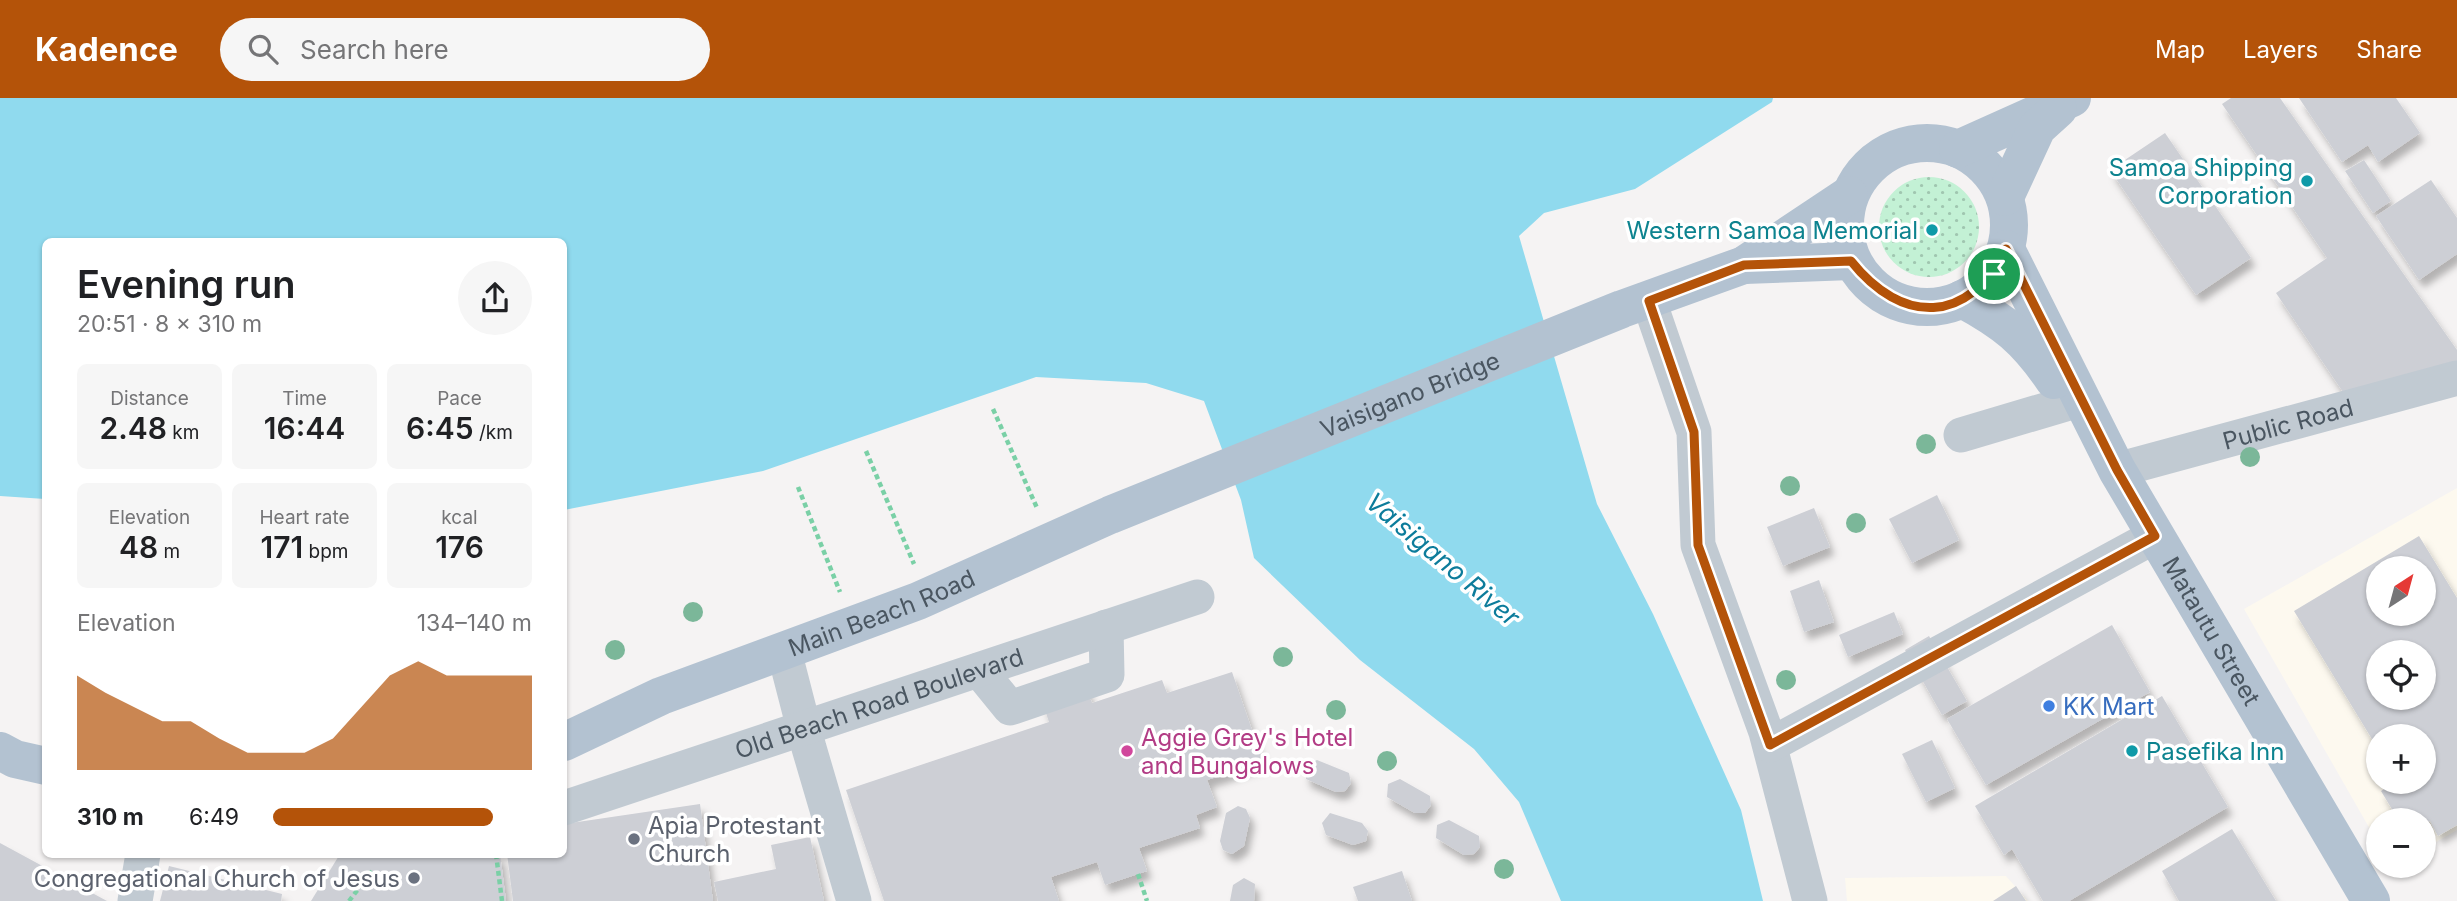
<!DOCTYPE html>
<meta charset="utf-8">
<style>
:root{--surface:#fff;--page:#f6f6f6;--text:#202124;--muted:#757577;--accent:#b45309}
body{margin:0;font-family:Inter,sans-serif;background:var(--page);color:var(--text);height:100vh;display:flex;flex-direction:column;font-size:26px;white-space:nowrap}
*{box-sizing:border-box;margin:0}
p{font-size:23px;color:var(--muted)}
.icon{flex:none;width:38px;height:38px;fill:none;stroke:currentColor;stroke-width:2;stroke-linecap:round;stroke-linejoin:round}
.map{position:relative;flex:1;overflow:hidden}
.panel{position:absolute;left:42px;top:140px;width:525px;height:620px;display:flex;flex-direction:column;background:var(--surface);border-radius:10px;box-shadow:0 2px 5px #0004}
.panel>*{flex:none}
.needle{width:46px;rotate:36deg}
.fabs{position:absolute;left:2366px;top:458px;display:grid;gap:14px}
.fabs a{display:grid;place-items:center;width:70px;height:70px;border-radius:50%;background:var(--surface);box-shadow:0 2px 5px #0004;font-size:35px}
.pin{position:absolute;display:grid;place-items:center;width:60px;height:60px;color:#fff;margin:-30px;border:4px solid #fff;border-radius:50%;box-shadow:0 2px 7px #0007}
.round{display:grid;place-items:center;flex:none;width:74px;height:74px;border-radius:37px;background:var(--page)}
.headline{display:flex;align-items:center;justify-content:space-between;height:119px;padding:0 35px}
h1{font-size:38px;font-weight:600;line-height:52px}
.stats{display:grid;grid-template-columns:repeat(3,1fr);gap:10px;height:119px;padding:7px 35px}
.stats div{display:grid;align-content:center;border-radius:10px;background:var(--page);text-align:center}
.stats b{font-size:30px;font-weight:600}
.stats small{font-size:19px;font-weight:400}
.stats p{font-size:19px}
.chart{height:196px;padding:14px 35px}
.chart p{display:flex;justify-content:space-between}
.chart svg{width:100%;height:126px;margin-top:7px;fill:var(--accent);opacity:.7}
ul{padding:0 35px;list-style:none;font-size:23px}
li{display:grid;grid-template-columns:112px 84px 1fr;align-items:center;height:52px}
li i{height:18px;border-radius:9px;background:var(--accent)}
header{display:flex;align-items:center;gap:42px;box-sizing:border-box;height:98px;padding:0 35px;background:var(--accent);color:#fff}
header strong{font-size:33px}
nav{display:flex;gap:38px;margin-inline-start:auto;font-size:24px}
.search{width:490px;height:63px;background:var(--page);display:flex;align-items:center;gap:18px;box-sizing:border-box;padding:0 24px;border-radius:38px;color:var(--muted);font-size:26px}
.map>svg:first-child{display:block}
.commercial{fill:#fdf9ef;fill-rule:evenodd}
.garden{fill:url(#garden-dots)}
.water{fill:#90daee}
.building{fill:#cdcfd5;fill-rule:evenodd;filter:url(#shadow)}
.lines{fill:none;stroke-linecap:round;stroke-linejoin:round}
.path{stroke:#7ad0a6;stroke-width:4.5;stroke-dasharray:5 3.5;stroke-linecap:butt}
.minor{stroke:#c1cad2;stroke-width:35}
.major{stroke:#b3c2d1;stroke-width:38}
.tree{fill:#7bb799}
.route-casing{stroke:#fff;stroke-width:14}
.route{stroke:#b45309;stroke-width:9}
.culture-dot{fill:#0f9aa8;stroke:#fff;stroke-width:2.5}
.shop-dot{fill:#3f7fe0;stroke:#fff;stroke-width:2.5}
.hotel-dot{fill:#d1479c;stroke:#fff;stroke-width:2.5}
.worship-dot{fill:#6b7280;stroke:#fff;stroke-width:2.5}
.labels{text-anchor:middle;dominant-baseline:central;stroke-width:7;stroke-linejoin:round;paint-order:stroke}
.culture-label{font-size:24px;fill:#0d838f;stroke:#fff;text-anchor:end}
.street-label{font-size:24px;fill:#4a5661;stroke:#fff}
.shop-label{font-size:24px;fill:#366cbe;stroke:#fff;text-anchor:start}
.hotel-label{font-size:24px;fill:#b23c85;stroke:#fff;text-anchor:start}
.worship-label{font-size:24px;fill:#5b616d;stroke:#fff;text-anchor:start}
.water-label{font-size:26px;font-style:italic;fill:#0c7c9b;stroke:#fff}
</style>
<header>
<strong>Kadence</strong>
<div class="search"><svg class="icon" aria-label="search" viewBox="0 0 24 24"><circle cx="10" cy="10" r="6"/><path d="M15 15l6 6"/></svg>Search here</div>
<nav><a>Map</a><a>Layers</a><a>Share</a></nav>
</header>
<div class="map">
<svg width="2457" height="803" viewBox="0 0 2457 803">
<defs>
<pattern id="garden-dots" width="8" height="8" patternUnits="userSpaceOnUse" patternTransform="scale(1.75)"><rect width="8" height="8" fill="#c3f1d5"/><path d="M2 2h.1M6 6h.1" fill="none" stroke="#a0c6b0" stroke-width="1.8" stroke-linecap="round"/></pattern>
<filter id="shadow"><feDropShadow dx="4.5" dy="8" stdDeviation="3.5" flood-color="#0004"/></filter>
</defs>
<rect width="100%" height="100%" fill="#f5f3f3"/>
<g class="commercial">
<path d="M2457 390V732L2424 751V723H2378V745L2244 511ZM2378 471H2424V516H2378ZM2378 555H2424V600H2378ZM2378 639H2424V684H2378Z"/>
<polygon points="2006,778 2028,803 1847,803 1845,780"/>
</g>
<circle class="garden" cx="1929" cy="129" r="50"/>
<polygon class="water" points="0,0 1773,0 1772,4 1635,91 1544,115 1519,138 1597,406 1653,516 1741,712 1763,803 1561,803 1519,704 1474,651 1360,562 1254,460 1241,402 1204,303 1146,285 1036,279 763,373 564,412 564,144 46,144 45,401 0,398"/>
<g class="building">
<polygon points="2231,0 2280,0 2457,252 2457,274 2345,297 2276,195 2327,160 2222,6"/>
<polygon points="2299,0 2396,0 2420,35 2378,64 2368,47 2342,64"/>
<polygon points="2165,35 2251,160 2196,197 2110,72"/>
<polygon points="2364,62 2391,103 2373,115 2345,73"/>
<polygon points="2431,82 2457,120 2457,156 2419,182 2376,118"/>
<polygon points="1937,397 1959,442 1912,465 1889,421"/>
<polygon points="1814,410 1830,449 1783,468 1767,429"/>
<path d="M2419 438 2457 500V727L2438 738 2430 723 2424 727V723H2399L2381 693 2395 684H2424V639H2378V651L2294 513ZM2378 471H2424V516H2378ZM2378 555H2424V600H2378Z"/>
<polygon points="1819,482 1834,524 1804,534 1790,493"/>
<polygon points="1894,514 1903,536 1848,559 1839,537"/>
<polygon points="2112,527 2150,594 1986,687 1947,621"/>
<polygon points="1929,538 1967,603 1942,617 1905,552"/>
<polygon points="1232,574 1263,664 1207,682 1217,709 1196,717 1200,730 1139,750 1147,773 1105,787 1097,764 1051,779 1059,803 884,803 846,692 1049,624 1042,603 1086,589 1092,605 1162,582 1167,595"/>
<polygon points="2162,598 2228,709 2069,803 2043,803 2012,751 2004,757 1975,708"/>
<polygon points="1932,642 1955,690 1926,704 1902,656"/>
<polygon points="1317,662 1349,675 1351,685 1345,693 1336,694 1306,681 1305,668"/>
<polygon points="1400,681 1430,698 1431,707 1425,715 1415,715 1387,699 1388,686"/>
<polygon points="700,706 713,803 513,803 507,756 564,756 564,726"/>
<polygon points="1238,708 1246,711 1250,720 1244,748 1232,756 1223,752 1220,743 1226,715"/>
<polygon points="1330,715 1362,725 1368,733 1366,743 1353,747 1326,737 1322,725"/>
<polygon points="1449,722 1479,738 1480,749 1474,756 1464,757 1436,740 1437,727"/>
<polygon points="2232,731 2276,803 2179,803 2162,773"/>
<polygon points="810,739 824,803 718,803 714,784 776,771 771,747"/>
<polygon points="0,745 107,803 0,803"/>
<polygon points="340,756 500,756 506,803 311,803"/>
<polygon points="169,768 282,796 281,803 160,803"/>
<polygon points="1402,773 1412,803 1358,803 1353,789"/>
<polygon points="1244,780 1255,786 1254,803 1230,803 1233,787"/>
<polygon points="2016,788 2026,803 1993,803"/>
</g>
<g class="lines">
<g class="path">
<polyline points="993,311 1037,410"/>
<polyline points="866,353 914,466"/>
<polyline points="798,389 840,494"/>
<polyline points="496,756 502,803"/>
<polyline points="1138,776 1147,803"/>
<polyline points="349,803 372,773"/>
</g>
<g class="minor">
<polyline points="1649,203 1694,334 1698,447 1766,634 1810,803"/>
<polyline points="1961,337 2069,305"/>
<path id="s1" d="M2117 372 2457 280"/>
<polyline points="784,553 809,650 854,803"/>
<polyline points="979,572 1010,610 1107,577 1106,529"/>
<polyline points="1770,647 2155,438"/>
<path id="s2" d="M564 710 1197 499"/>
<polyline points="135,803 143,756"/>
</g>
<g class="major">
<circle cx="1927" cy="127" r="82"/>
<polyline points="1958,51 2072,0"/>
<polyline points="2005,99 2037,30 2058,11"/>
<path id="s3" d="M2006 151 2117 372 2371 803"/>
<polyline points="1744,167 1851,163"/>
<path d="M1962 201C2005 224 2026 241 2054 282"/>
<path id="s4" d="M564 644 661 598 918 503 1110 417 1622 211 1744 167 1849 97"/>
<polyline points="0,653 15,661 46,668"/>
</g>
</g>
<g class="tree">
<circle cx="1926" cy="346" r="10"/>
<circle cx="2250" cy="359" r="10"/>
<circle cx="1790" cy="388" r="10"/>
<circle cx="1856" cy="425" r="10"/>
<circle cx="693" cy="514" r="10"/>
<circle cx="615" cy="552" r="10"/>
<circle cx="1283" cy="559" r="10"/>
<circle cx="1786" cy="582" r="10"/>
<circle cx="1336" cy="612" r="10"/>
<circle cx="1387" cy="663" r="10"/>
<circle cx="1504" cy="771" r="10"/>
</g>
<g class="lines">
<defs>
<path id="route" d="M2006 151 2117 372 2155 438 1770 647 1698 447 1694 334 1649 203 1744 167 1851 163C1902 227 1968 227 2006 151Z"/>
</defs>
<use href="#route" class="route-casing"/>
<use href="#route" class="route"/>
</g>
<g class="culture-dot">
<circle cx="2307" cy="83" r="7"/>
<circle cx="1932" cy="132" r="7"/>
<circle cx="2132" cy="653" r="7"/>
</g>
<circle class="shop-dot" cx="2049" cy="608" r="7"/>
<circle class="hotel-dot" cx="1127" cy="653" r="7"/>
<g class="worship-dot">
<circle cx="634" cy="741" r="7"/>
<circle cx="414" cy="780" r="7"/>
</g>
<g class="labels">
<g class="culture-label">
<text x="2293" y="69">Samoa Shipping<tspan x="2293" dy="28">Corporation</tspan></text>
<text x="1918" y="132">Western Samoa Memorial</text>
<text x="2146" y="653" text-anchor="start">Pasefika Inn</text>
</g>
<g class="street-label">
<text stroke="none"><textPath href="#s4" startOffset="915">Vaisigano Bridge</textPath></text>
<text stroke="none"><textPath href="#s1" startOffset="177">Public Road</textPath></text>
<text stroke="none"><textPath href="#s4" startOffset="343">Main Beach Road</textPath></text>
<text stroke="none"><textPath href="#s3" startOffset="434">Matautu Street</textPath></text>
<text stroke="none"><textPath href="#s2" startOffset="332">Old Beach Road Boulevard</textPath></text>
</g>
<g class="shop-label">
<text x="2063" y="608">KK Mart</text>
</g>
<g class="hotel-label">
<text x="1141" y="639">Aggie Grey's Hotel<tspan x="1141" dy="28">and Bungalows</tspan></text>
</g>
<g class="worship-label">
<text x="648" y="727">Apia Protestant<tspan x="648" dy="28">Church</tspan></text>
<text x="400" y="780" text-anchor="end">Congregational Church of Jesus</text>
</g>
<g class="water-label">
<text transform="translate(1443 461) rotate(40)">Vaisigano River</text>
</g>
</g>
</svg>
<div class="fabs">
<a><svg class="needle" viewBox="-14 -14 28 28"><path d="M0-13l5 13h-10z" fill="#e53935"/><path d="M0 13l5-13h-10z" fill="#757577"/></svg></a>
<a><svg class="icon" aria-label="locate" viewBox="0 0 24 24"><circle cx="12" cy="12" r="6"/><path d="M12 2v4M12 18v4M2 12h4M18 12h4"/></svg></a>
<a>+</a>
<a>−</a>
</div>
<div class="pin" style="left:1994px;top:176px;background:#1e9e55"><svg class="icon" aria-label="arrive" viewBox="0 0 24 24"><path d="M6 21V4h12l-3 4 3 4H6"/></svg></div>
<section class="panel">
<div class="headline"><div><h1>Evening run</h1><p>20:51 · 8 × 310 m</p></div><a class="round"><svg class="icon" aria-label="share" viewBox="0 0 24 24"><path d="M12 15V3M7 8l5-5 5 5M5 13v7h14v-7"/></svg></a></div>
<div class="stats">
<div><p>Distance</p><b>2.48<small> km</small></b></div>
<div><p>Time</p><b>16:44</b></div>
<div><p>Pace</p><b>6:45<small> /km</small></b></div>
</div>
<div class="stats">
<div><p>Elevation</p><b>48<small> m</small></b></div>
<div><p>Heart rate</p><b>171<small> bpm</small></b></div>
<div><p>kcal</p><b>176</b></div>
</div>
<div class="chart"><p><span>Elevation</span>134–140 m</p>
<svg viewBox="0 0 160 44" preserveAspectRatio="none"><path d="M0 44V11L10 17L20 22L30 27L40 27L50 33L60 38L70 38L80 38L90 33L100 22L110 11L120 6L130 11L140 11L150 11L160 11V44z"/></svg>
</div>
<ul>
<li><b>310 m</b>6:49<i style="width:85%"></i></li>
</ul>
</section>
</div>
